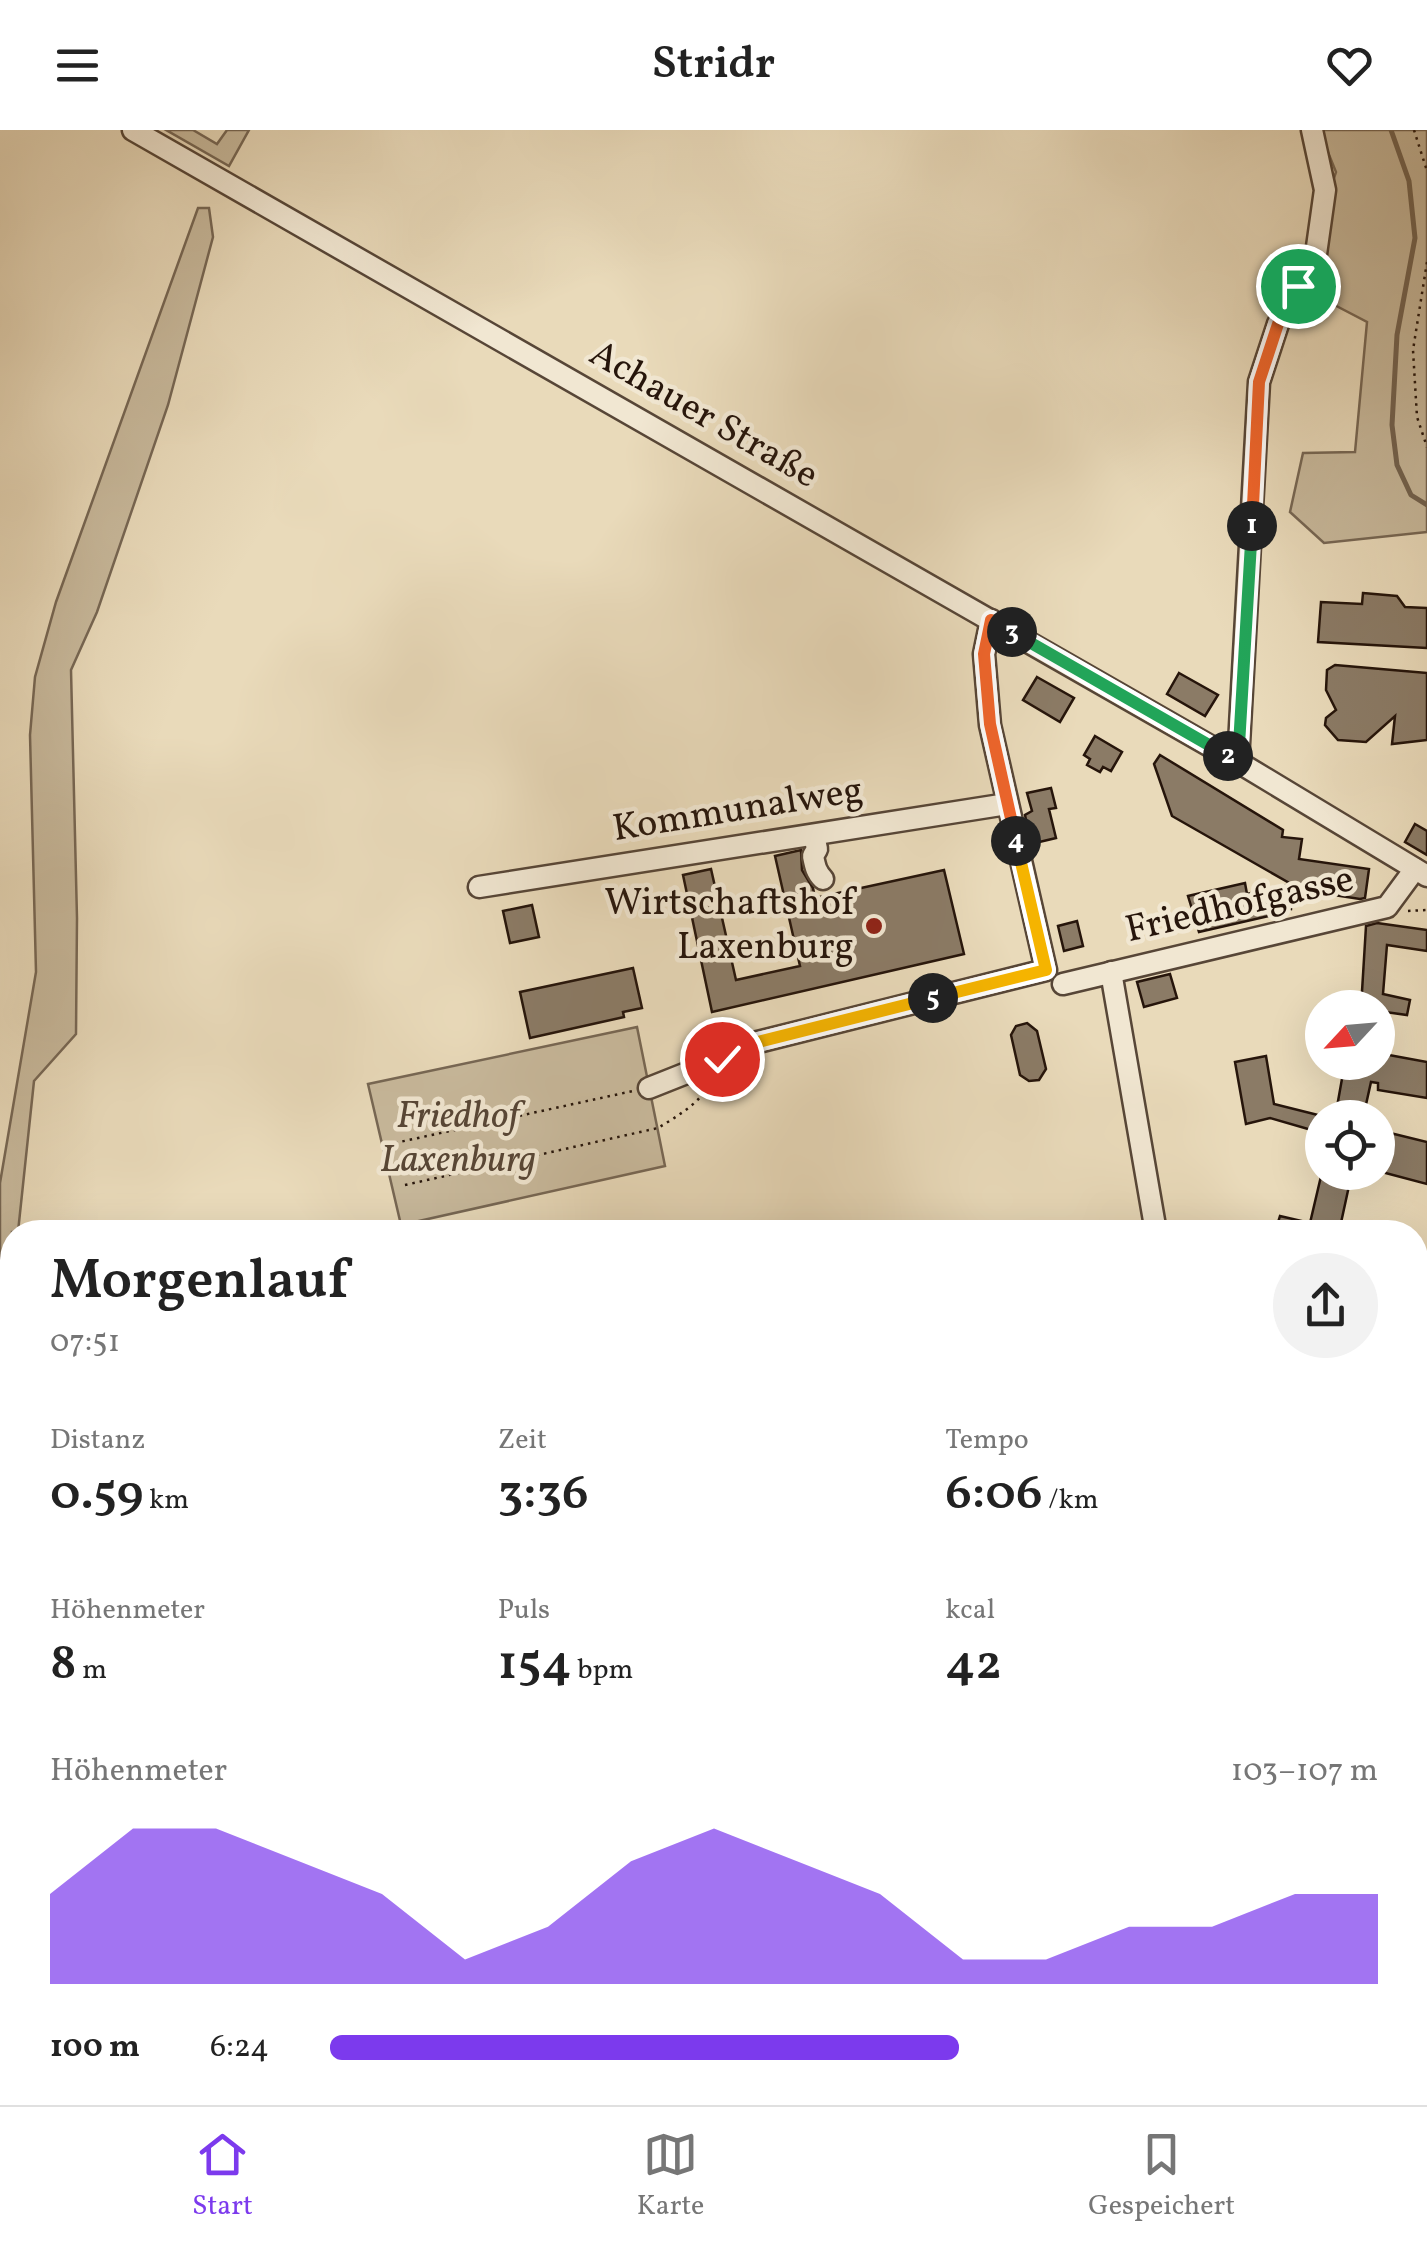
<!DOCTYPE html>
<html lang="de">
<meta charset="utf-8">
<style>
:root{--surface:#fff;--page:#f2f2f2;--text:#222;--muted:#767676;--line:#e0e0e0;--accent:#7c3aed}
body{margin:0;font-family:Vollkorn,serif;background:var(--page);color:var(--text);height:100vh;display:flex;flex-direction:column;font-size:38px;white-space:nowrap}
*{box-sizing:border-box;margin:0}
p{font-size:32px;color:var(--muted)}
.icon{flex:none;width:55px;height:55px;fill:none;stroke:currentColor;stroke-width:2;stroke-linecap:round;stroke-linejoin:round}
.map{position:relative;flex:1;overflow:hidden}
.sheet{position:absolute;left:0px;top:1090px;width:1428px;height:885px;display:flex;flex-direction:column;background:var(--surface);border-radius:40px 40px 0 0;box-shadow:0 10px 40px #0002}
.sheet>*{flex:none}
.needle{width:65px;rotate:244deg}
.buttons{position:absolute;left:1305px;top:860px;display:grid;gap:20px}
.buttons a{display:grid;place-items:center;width:90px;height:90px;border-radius:50%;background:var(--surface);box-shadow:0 10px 40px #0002;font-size:50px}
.pin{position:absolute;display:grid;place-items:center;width:85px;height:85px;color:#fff;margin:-42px;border:5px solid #fff;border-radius:50%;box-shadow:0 2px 10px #0007}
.km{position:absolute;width:50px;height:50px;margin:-25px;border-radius:50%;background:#222;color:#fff;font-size:28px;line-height:50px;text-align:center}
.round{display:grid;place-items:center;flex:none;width:105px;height:105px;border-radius:52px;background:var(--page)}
.overview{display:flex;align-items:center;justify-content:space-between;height:170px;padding:0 50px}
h1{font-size:55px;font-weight:600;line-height:75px}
.stats{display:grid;grid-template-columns:repeat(3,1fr);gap:15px;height:170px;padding:10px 50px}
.stats div{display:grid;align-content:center}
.stats b{font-size:50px;font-weight:600}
.stats small{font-size:28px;font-weight:400}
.stats p{font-size:28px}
.chart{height:280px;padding:20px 50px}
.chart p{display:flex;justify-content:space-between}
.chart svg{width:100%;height:180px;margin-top:10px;fill:var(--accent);opacity:.7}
ul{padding:0 50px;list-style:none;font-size:32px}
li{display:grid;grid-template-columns:160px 120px 1fr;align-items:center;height:75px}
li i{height:25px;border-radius:12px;background:var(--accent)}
header{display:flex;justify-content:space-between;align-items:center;height:130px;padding:0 50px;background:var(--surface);font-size:45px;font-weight:600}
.tabs{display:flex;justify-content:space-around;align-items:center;height:140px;border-top:2px solid var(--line);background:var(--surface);font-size:28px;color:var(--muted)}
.tabs a{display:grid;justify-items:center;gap:5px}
.tabs .on{color:var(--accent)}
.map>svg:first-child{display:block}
.green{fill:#c8b99c;stroke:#776754;stroke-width:2.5}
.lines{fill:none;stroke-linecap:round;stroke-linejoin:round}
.stream{stroke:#736350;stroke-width:5}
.building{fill:#8b7b66;stroke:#26150b;stroke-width:2.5}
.minor-casing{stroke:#574637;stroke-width:25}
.major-casing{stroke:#26150b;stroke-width:30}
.path{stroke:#26150b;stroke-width:2.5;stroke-dasharray:2.5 5;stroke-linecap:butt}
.minor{stroke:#f1e7d2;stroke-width:20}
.major{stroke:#e9daba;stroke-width:25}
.rail-casing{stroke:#26150b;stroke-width:9}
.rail{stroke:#f1e7d2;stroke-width:5;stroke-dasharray:15;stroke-linecap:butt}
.split-1-casing{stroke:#fff;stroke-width:20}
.split-2-casing{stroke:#fff;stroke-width:20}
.split-3-casing{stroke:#fff;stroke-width:20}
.split-4-casing{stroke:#fff;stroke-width:20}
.split-5-casing{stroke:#fff;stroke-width:20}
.split-6-casing{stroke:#fff;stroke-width:20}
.split-1{stroke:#f0652b;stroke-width:12}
.split-2{stroke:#22a559;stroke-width:12}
.split-3{stroke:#22a559;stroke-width:12}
.split-4{stroke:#f0652b;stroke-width:12}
.split-5{stroke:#f5b400;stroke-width:12}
.split-6{stroke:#f5b400;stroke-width:12}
.poi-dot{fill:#8f2418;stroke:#f1e7d2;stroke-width:4}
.labels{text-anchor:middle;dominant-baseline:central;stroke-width:9;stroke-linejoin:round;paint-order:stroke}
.street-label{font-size:38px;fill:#26150b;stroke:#f1e7d2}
.poi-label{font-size:38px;fill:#26150b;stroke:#f1e7d2;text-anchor:end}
.park-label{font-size:38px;font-style:italic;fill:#574636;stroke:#f1e7d2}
</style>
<header><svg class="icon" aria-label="menu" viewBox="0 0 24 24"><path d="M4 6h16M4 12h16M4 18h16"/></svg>Stridr<svg class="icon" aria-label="heart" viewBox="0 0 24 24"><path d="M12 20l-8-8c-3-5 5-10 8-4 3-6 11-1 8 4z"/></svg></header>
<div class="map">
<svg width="1427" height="1975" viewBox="0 0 1427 1975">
<rect width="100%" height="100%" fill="#e9daba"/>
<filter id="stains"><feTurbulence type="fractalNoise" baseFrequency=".002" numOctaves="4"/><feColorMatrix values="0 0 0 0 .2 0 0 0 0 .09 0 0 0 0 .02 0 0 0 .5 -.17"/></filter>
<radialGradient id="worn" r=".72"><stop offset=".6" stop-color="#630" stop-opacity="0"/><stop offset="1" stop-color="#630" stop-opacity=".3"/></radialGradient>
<g class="green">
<polygon points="166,0 193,0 217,14 227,0 249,0 229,36"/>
<polygon points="1319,0 1427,0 1427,402 1324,413 1290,382 1303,323 1355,322 1367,192 1298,156 1336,42"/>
<polygon points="198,78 209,78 213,107 168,275 97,482 71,540 77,788 76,904 34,951 18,1102 12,1102 12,1148 0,1302 0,1053 36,842 30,605 35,547 56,472"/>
<polygon points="637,897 665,1036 401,1095 368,954"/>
<polygon points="0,1930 12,1937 12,1962 62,1963 92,1975 0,1975"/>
</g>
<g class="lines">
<polyline class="stream" points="1391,0 1409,51 1415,108 1397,205 1392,295 1397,335 1411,365 1427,375"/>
</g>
<g class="building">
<polygon points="1363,463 1397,466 1405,477 1427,478 1427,518 1318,512 1321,472 1362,474"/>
<polygon points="1335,535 1427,543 1427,610 1392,614 1395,586 1366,612 1338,610 1325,595 1326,588 1336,580 1326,560 1327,540"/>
<polygon points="1179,543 1218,565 1205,586 1167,564"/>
<polygon points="1037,547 1074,568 1060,592 1023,570"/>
<polygon points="1095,606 1122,622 1111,641 1103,637 1100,642 1087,635 1090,629 1084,625"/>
<polygon points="1160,625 1283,700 1282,707 1302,709 1299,729 1369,739 1365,768 1360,769 1301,760 1294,756 1291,779 1271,775 1269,786 1199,802 1188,766 1245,753 1247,764 1291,754 1172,686 1154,634"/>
<polygon points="1051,658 1056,678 1049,679 1056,708 1031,714 1025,685 1032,681 1027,663"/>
<polygon points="1415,694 1427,701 1427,725 1405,712"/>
<polygon points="801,720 802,740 813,758 815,768 944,740 964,824 712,882 683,745 711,739 736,850 800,836 775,726"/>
<polygon points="532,775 539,807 510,813 503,781"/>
<polygon points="1077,791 1083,816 1064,821 1058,796"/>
<polygon points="1377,793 1427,800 1427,821 1387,815 1383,864 1410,870 1407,885 1378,881 1378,878 1361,878 1366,796"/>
<polygon points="633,838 642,878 623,882 624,887 530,908 520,862"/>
<polygon points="1170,844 1177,868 1144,877 1137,852"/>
<polygon points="1027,893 1037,901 1046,939 1039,950 1029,951 1020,945 1011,905 1016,896"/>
<polygon points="1378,923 1427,932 1427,968 1378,960 1378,953 1371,952 1363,988 1335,988 1345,932 1378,932"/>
<polygon points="1266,926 1274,974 1322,986 1322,1003 1270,988 1246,994 1235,932"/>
<polygon points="1378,1000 1427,1012 1427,1054 1378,1041"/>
<polygon points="1322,1042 1352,1042 1339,1102 1275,1102 1280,1086 1310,1093"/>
<polygon points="12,1823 12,1849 0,1852 0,1827"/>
<polygon points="233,1962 267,1962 269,1975 235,1975"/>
<polygon points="404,1962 484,1962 484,1968 454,1975 407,1975"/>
<polygon points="766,1962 834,1962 814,1975 751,1975"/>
</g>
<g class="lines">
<defs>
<g id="minor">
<polyline points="133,0 1238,632 1427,746"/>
<polyline points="1238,632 1259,252 1278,194 1316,124 1325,60 1312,0"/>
<path d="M814 705 817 719 813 726C815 736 816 742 823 749"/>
<polyline points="479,757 1007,674"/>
<polyline points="1111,842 1156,1102"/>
<polyline points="1063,854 1387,777 1415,739"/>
<polyline points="649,958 722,929 734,918 1046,840 990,595 984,524 991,490"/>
<polyline points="1415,1301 1427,1247"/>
<polyline points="1415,1464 1427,1464"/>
<polyline points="0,1772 12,1770"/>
<polyline points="1415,1773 1427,1773"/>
<polyline points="0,1878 12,1885"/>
<polyline points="0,1943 12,1949"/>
<polyline points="39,1962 63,1975"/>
<polyline points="162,1962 186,1975"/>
<polyline points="559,1975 594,1966"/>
<polyline points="1351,1975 1352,1962"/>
</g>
<g id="major">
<polyline points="1415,1379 1427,1369"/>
<polyline points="701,1975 716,1962"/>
</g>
</defs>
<use href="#minor" class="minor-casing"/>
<use href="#major" class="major-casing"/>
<g class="path">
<polyline points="1414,0 1427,41"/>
<polyline points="1427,132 1413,220 1417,287 1427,317"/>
<polyline points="1408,781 1427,780"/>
<polyline points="395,1013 633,961"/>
<path d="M405 1055 658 998C676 987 700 973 710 954"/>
<polyline points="0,1973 4,1975"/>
</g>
<use href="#minor" class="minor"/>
<use href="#major" class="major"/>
<defs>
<g id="rail">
<polyline points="0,1910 12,1917"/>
<polyline points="96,1962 119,1975"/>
</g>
</defs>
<use href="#rail" class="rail-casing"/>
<use href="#rail" class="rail"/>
</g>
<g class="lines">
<defs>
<polyline id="split-1" points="1252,396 1259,252 1278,194 1298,156"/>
<polyline id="split-2" points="1228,626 1238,632 1252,396"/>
<polyline id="split-3" points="1012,502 1228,626"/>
<polyline id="split-4" points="1012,502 991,490 984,524 990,594 1016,711"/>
<polyline id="split-5" points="933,868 1046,840 1016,711"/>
<polyline id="split-6" points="722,929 734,918 933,868"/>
</defs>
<use href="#split-1" class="split-1-casing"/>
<use href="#split-2" class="split-2-casing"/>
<use href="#split-3" class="split-3-casing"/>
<use href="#split-4" class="split-4-casing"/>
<use href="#split-5" class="split-5-casing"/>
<use href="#split-6" class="split-6-casing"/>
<use href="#split-1" class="split-1"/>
<use href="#split-2" class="split-2"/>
<use href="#split-3" class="split-3"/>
<use href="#split-4" class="split-4"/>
<use href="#split-5" class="split-5"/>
<use href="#split-6" class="split-6"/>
</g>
<circle class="poi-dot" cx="874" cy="796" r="10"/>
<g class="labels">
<g class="street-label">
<text transform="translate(703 286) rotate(30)">Achauer Straße</text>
<text transform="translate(738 681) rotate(-9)">Kommunalweg</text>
<text transform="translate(1240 776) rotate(-13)">Friedhofgasse</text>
</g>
<g class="poi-label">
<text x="854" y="774">Wirtschaftshof<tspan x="854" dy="44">Laxenburg</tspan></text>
</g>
<g class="park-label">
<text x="458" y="987">Friedhof<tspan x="458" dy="44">Laxenburg</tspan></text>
</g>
</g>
<rect width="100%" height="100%" filter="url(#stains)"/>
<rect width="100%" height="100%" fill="url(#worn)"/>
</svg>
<div class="buttons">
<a><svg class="needle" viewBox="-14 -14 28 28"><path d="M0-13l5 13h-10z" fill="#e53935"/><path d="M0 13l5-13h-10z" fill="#767676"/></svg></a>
<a><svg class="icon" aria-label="locate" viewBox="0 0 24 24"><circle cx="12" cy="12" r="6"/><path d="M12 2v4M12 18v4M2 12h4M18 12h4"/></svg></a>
</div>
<div class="pin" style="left:1298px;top:156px;background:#1e9e55"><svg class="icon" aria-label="arrive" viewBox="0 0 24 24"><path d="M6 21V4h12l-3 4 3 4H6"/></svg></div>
<div class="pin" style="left:722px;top:929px;background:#d93025"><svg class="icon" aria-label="check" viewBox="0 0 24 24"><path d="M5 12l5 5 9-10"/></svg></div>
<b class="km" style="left:1252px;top:396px">1</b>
<b class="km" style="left:1228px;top:626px">2</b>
<b class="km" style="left:1012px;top:502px">3</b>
<b class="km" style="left:1016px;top:711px">4</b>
<b class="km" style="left:933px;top:868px">5</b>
<section class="sheet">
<div class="overview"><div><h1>Morgenlauf</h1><p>07:51</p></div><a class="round"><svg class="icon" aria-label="share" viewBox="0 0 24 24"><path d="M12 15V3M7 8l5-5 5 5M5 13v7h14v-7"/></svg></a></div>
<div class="stats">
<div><p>Distanz</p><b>0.59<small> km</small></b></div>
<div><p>Zeit</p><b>3:36</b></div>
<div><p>Tempo</p><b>6:06<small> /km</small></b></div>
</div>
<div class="stats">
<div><p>Höhenmeter</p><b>8<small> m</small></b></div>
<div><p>Puls</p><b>154<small> bpm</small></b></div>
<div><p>kcal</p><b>42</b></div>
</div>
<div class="chart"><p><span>Höhenmeter</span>103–107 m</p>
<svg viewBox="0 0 160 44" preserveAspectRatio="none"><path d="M0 44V22L10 6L20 6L30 14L40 22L50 38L60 30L70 14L80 6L90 14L100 22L110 38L120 38L130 30L140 30L150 22L160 22V44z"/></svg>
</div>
<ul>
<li><b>100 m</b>6:24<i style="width:60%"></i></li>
</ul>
</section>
</div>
<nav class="tabs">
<a class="on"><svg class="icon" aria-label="home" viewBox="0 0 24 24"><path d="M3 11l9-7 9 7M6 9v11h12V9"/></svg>Start</a>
<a><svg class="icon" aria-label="map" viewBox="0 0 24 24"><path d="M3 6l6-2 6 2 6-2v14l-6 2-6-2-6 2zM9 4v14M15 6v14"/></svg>Karte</a>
<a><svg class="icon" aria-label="saved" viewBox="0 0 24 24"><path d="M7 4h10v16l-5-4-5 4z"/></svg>Gespeichert</a>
</nav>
